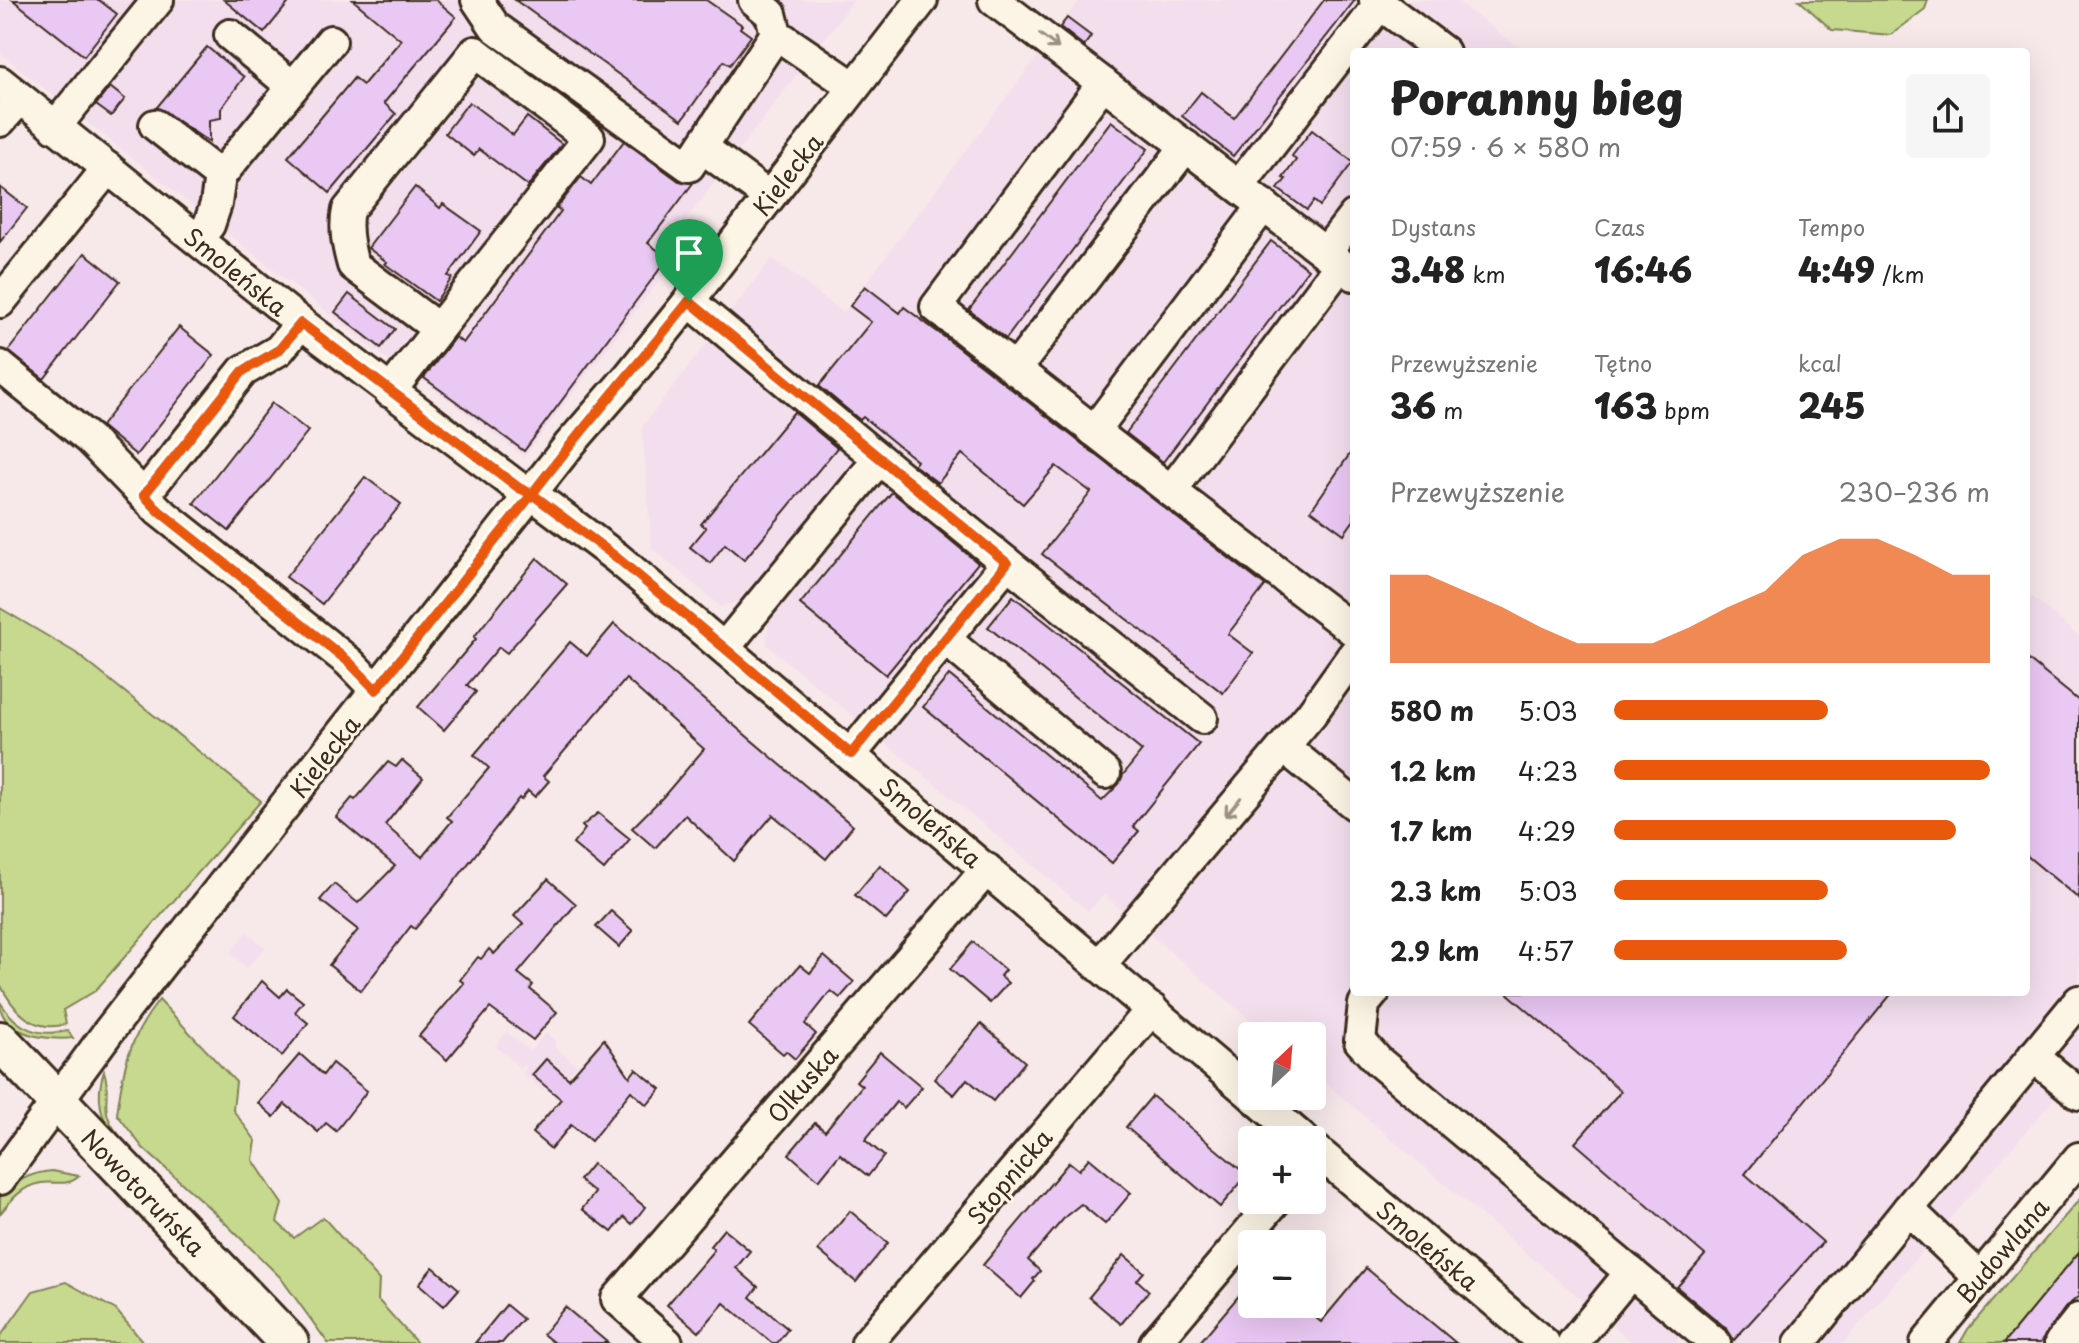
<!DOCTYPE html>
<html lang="pl">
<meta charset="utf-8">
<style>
:root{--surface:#fff;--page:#f6f6f6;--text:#222;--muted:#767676;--accent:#ea580c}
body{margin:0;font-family:"Playpen Sans",sans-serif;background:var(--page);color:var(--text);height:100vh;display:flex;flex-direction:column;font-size:30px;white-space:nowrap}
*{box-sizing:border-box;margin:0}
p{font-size:26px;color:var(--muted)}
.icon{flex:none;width:44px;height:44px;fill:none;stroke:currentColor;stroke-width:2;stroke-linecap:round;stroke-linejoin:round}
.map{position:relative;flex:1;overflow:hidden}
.details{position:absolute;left:1350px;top:48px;width:680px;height:948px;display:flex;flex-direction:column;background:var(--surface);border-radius:8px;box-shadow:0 8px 32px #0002}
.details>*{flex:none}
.needle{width:52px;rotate:26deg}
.fabs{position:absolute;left:1238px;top:1022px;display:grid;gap:16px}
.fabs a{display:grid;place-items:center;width:88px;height:88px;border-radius:8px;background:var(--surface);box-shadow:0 8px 32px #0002;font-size:40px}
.pin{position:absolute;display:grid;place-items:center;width:68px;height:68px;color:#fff;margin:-82px -34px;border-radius:50% 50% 50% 0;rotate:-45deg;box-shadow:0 0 8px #0007}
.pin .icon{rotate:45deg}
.round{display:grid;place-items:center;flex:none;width:84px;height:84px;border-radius:8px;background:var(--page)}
.headline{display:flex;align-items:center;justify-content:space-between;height:136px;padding:0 40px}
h1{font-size:44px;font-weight:800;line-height:60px}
.stats{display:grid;grid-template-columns:repeat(3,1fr);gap:12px;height:136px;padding:8px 40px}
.stats div{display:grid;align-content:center}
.stats b{font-size:34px;font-weight:800}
.stats small{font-size:22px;font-weight:400}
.stats p{font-size:22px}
.chart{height:224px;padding:16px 40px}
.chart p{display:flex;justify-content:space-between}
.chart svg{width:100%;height:144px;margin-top:8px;fill:var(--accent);opacity:.7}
ul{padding:0 40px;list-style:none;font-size:26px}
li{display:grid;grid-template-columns:128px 96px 1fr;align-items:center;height:60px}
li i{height:20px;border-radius:10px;background:var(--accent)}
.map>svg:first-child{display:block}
.built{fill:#f3deed}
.green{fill:#c6d98e;stroke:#808256;stroke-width:2}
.building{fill:#eac8f4;stroke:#3b2a1e;stroke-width:2}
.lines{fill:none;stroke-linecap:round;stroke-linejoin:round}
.minor-casing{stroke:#3b2a1e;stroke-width:36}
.major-casing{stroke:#3b2a1e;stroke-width:44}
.minor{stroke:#fcf5e5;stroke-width:30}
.major{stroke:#fcf5e5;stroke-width:38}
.oneway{stroke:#9c9082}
.route-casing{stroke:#fff;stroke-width:16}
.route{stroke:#ea580c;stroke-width:10}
.labels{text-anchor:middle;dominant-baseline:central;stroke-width:6;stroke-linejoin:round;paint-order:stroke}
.street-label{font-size:24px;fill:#3b2a1e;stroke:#fcf5e5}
</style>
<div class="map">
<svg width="2079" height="1343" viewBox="0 0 2079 1343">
<rect width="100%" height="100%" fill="#f7e8ea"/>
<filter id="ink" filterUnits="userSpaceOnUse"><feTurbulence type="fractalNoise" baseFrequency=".0125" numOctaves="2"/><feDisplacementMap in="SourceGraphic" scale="16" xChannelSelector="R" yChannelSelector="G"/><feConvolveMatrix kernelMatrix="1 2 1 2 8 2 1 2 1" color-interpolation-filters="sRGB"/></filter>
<g filter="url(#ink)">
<g class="built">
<polygon points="0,0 854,0 664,248 676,258 524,457 393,358 389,361 0,53"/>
<polygon points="1080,0 1456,0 1524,52 1354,52 1354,992 2026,992 2026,591 2079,637 2079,1070 1843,1343 1687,1343 1680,1337 1675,1343 1633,1343 1312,1072 1312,1036 1269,1036 1104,895 1088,911 766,644 770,615 750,596 721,607 652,548 642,427 772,258 843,313"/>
<polygon points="247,932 265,948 247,968 230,953"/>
<polygon points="507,1032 530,1051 546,1033 556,1042 554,1046 577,1066 555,1091 548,1084 542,1090 522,1073 527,1068 524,1065 520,1068 495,1046"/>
</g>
<g class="green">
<polygon points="1799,0 1928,0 1925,9 1891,35 1832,30"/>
<path d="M0 608 76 653 261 801 95 991 63 1010 66 1024C33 1034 13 1010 0 984Z"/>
<path d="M159 1000 236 1082 233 1110 256 1141 253 1160 282 1204 277 1222 294 1238 323 1217 379 1280 378 1300 417 1343H328L280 1277 214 1212 143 1148 117 1114C123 1067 129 1038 159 1000Z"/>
<path d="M0 1002C17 1029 37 1037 68 1031L73 1038C49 1041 0 1035 0 1002Z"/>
<path d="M104 1071C113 1097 96 1108 119 1135L115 1140C101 1118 95 1098 104 1071Z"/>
<path d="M52 1171 79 1176C68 1187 55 1181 41 1183 22 1186 11 1200 0 1214V1197C16 1181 29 1173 52 1171Z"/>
<polygon points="2079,1200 2079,1252 2004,1343 1960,1343 1968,1329"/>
<polygon points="66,1282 116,1310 144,1343 0,1343 0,1337 33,1291"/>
</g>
<g class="building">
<polygon points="13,0 99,0 117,14 84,56"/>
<polygon points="224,0 291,0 264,33"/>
<polygon points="353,0 436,0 456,17 384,103 396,114 330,193 288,157 354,78 363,85 401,40"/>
<polygon points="515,0 706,0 742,25 740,28 751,36 730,65 724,61 682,120"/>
<polygon points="1324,0 1355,0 1233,156 1182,116 1201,92 1234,118"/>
<polygon points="1067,18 1091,36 1084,46 1060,27"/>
<polygon points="207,47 244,77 221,109 221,118 209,120 209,142 157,107"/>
<polygon points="110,87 125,99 111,116 96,105"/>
<polygon points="469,102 513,135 527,117 562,144 528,186 479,149 474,156 445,133"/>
<polygon points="1111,121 1148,149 1006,339 969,310"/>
<polygon points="1312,130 1353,162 1320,206 1314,201 1307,210 1278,189 1286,179 1283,178 1296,160 1292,156"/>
<polygon points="624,141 679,181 693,183 648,243 668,258 524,451 424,378 455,337 463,343 561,211 557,208 581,177 591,185"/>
<polygon points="0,187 27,208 0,242"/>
<polygon points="415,187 440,208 443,204 481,231 448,276 452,278 436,301 385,264 387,262 368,248"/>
<polygon points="1271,241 1308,269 1163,462 1126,433"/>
<polygon points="85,253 120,281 44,379 8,351"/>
<polygon points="865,286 900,313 904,307 947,339 1265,586 1228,634 1253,653 1223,693 1042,554 1091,492 1056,466 1023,504 962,454 938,483 914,465 917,461 863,417 860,420 819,386 871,322 850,306"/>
<polygon points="349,294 395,329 381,348 335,312"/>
<polygon points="179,327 214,355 136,455 101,426"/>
<polygon points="272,403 308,431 229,531 194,503"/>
<polygon points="794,412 837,448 744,560 725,544 710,563 690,547 706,528 701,524"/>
<polygon points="1354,448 1354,520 1344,534 1311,510"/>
<polygon points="365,477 401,504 322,604 286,577"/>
<polygon points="892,492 978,563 886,675 800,604"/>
<polygon points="537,558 567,584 507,653 499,647 467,685 476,692 444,730 418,707 476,639 474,637"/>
<polygon points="1013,596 1199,744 1133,826 1139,831 1112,863 923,707 949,675 1102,801 1119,784 1123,775 1142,751 988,627"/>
<polygon points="614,624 853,826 826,859 773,815 734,861 685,815 655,848 632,828 663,797 704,749 626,679 543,776 549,781 535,797 528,791 521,800 519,798 447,891 415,929 411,926 361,991 329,965 358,930 320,900 334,884 358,903 395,866 336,817 352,798 355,800 388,762 396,767 402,760 423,778 385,825 422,857 452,821 447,817 489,768 474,755 570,642 587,656"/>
<polygon points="2026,658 2079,701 2079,899 2026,855"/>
<polygon points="598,813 630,839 604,870 573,844 585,829 582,826"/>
<polygon points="880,865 910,892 886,920 855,895"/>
<polygon points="548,879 576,904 518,973 533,985 530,989 557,1012 533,1040 490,1008 447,1060 419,1036 464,983 460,980 478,957 481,959 489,949 494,954 523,924 514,916"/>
<polygon points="611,911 633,931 619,947 596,927"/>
<polygon points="973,942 1005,970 1000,976 1008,983 990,1003 950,969"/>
<polygon points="824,956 854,982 840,998 831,991 805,1024 816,1034 795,1059 786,1051 783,1054 749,1025 800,965 810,973"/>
<polygon points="262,981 280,997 287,989 303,1002 295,1012 308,1023 282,1056 234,1016"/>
<polygon points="1506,992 1893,992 1745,1174 1823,1242 1734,1340 1727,1329 1677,1287 1705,1255 1575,1143 1621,1091"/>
<polygon points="981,1024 1025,1062 993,1101 967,1079 954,1095 934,1079"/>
<polygon points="604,1039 630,1077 636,1069 661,1089 647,1105 631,1091 591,1141 571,1125 551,1149 532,1133 561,1099 532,1075 546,1059 569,1079"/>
<polygon points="880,1052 922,1087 904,1108 896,1102 865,1140 884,1156 868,1176 840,1154 819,1180 789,1154 815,1123 825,1131 862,1086 856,1081"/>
<polygon points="300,1054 323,1075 332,1063 367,1091 336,1131 326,1123 318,1132 285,1104 274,1117 258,1103"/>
<polygon points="1152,1096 1247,1175 1220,1207 1126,1127"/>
<polygon points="1089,1158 1131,1193 1105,1224 1081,1204 1066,1216 1028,1260 1040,1271 1033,1279 1035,1281 1021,1298 983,1265 1069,1162 1079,1170"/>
<polygon points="592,1164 645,1207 632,1224 624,1217 612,1232 582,1209 595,1193 579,1180"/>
<polygon points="850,1211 888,1243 856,1282 818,1250"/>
<polygon points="724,1229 750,1251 736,1268 758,1287 750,1297 788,1329 777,1343 772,1343 724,1303 699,1332 667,1305 714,1250 710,1246"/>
<polygon points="2079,1252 2079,1296 2065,1308 2040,1343 2004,1343"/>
<polygon points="1124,1255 1144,1272 1137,1280 1149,1291 1121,1324 1089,1297"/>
<polygon points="433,1267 459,1289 444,1306 419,1284"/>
<polygon points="1366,1268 1456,1343 1199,1343 1252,1280 1252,1304 1299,1304 1321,1322"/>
<polygon points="506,1305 523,1319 502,1343 475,1343"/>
<polygon points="565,1307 608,1343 554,1343 543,1334"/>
</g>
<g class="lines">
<defs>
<g id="minor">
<polyline points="477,0 495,27 689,166 776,34"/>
<polyline points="754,0 771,14 776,34 854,87"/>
<polyline points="994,0 1354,275"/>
<polyline points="1380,4 1444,52"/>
<polyline points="0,82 301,323 519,488 532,494 616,557 1252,1095"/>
<polyline points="1103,83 936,307 1171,491 1341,264"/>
<polyline points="293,87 331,41"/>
<polyline points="0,121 20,99"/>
<polyline points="155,125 220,176"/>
<polyline points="55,127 158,0"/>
<polyline points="703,148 769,197"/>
<polyline points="1239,186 1380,4 1375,0"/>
<polyline points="197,239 209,225 216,204 220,176 293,87 230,35"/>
<polyline points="1326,252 1354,216"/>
<polyline points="689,301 879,459 725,647"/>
<polyline points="0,302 108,168"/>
<polyline points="0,366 89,439 159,511 349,662 376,690"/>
<polyline points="1015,370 1186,146"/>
<path d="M390 392C455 306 523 223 589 138L475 52 348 210C344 228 348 247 353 265L437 328"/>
<polyline points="1094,431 1264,205"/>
<polyline points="1171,491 1354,631"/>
<polyline points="144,495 243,371 279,350 301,323"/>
<polyline points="1007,563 1202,718"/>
<polyline points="945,639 1105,773"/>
<polyline points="1284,747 1354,804"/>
<polyline points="851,754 1007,563 879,459"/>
<polyline points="1100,965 1311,714 1354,654"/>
<polyline points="1374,992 1364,1004 1360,1041 1378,1061 1715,1343"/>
<polyline points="2033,1056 2079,1094"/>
<polyline points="1253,1096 1304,1140"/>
<polyline points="1312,1147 1544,1343"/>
<polyline points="0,1179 108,1032 278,814 570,444 629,376 689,301 922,0"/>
<polyline points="1908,1209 2079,1001"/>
<polyline points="667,1343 617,1299 987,869"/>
<polyline points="867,1343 1152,1009"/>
<polyline points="1155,1343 1276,1200"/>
<polyline points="1573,1343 1631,1272"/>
<polyline points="1800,1343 1908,1209 1979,1277"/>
<polyline points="1926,1343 2079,1158"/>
<polyline points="2060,1343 2079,1319"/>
</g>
<polyline id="major" points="0,1041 289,1343"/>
</defs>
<use href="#minor" class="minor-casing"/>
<use href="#major" class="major-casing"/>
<use href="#minor" class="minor"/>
<use href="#major" class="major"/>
</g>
<defs><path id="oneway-shaft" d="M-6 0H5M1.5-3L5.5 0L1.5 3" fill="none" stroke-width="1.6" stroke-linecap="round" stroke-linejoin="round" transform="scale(2)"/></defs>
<g class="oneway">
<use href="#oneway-shaft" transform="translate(1049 41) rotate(37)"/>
<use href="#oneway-shaft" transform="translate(1233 807) rotate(130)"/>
</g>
</g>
<g class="lines" filter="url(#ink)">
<defs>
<path id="route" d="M689 301C637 366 582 428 532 494L519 488 301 323 279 350 243 371 144 495 159 511 349 662 376 690 532 494 616 557 851 754 1007 563 689 301"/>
</defs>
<use href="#route" class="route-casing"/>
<use href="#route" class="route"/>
</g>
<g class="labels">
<g class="street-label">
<text transform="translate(787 174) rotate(-52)">Kielecka</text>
<text transform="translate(236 271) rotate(39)">Smoleńska</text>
<text transform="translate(324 756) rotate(-52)">Kielecka</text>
<text transform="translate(931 822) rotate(40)">Smoleńska</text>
<text transform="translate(802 1084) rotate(-49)">Olkuska</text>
<text transform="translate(1009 1176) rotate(-50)">Stopnicka</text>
<text transform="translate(144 1192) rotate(46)">Nowotoruńska</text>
<text transform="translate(1428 1245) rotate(40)">Smoleńska</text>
<text transform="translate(2002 1250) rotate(-50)">Budowlana</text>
</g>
</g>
</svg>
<div class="fabs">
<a><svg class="needle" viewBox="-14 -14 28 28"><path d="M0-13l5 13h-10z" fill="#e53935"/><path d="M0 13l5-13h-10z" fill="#767676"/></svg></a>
<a>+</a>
<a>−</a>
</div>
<div class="pin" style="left:689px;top:301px;background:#1e9e55"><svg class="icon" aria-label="arrive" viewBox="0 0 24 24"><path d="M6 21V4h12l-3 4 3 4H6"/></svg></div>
<section class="details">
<div class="headline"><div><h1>Poranny bieg</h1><p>07:59 · 6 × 580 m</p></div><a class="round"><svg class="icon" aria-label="share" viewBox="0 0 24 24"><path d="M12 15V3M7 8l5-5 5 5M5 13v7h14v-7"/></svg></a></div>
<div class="stats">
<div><p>Dystans</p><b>3.48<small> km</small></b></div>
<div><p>Czas</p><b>16:46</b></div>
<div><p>Tempo</p><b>4:49<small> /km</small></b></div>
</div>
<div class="stats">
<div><p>Przewyższenie</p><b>36<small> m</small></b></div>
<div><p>Tętno</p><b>163<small> bpm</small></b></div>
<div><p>kcal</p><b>245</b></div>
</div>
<div class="chart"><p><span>Przewyższenie</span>230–236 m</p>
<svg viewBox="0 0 160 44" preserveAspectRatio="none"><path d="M0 44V17L10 17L20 22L30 27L40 33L50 38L60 38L70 38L80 33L90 27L100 22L110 11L120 6L130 6L140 11L150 17L160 17V44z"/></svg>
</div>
<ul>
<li><b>580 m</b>5:03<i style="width:57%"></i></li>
<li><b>1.2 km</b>4:23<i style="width:100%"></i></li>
<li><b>1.7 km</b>4:29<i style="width:91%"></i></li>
<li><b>2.3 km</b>5:03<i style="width:57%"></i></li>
<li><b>2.9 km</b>4:57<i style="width:62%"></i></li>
</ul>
</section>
</div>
